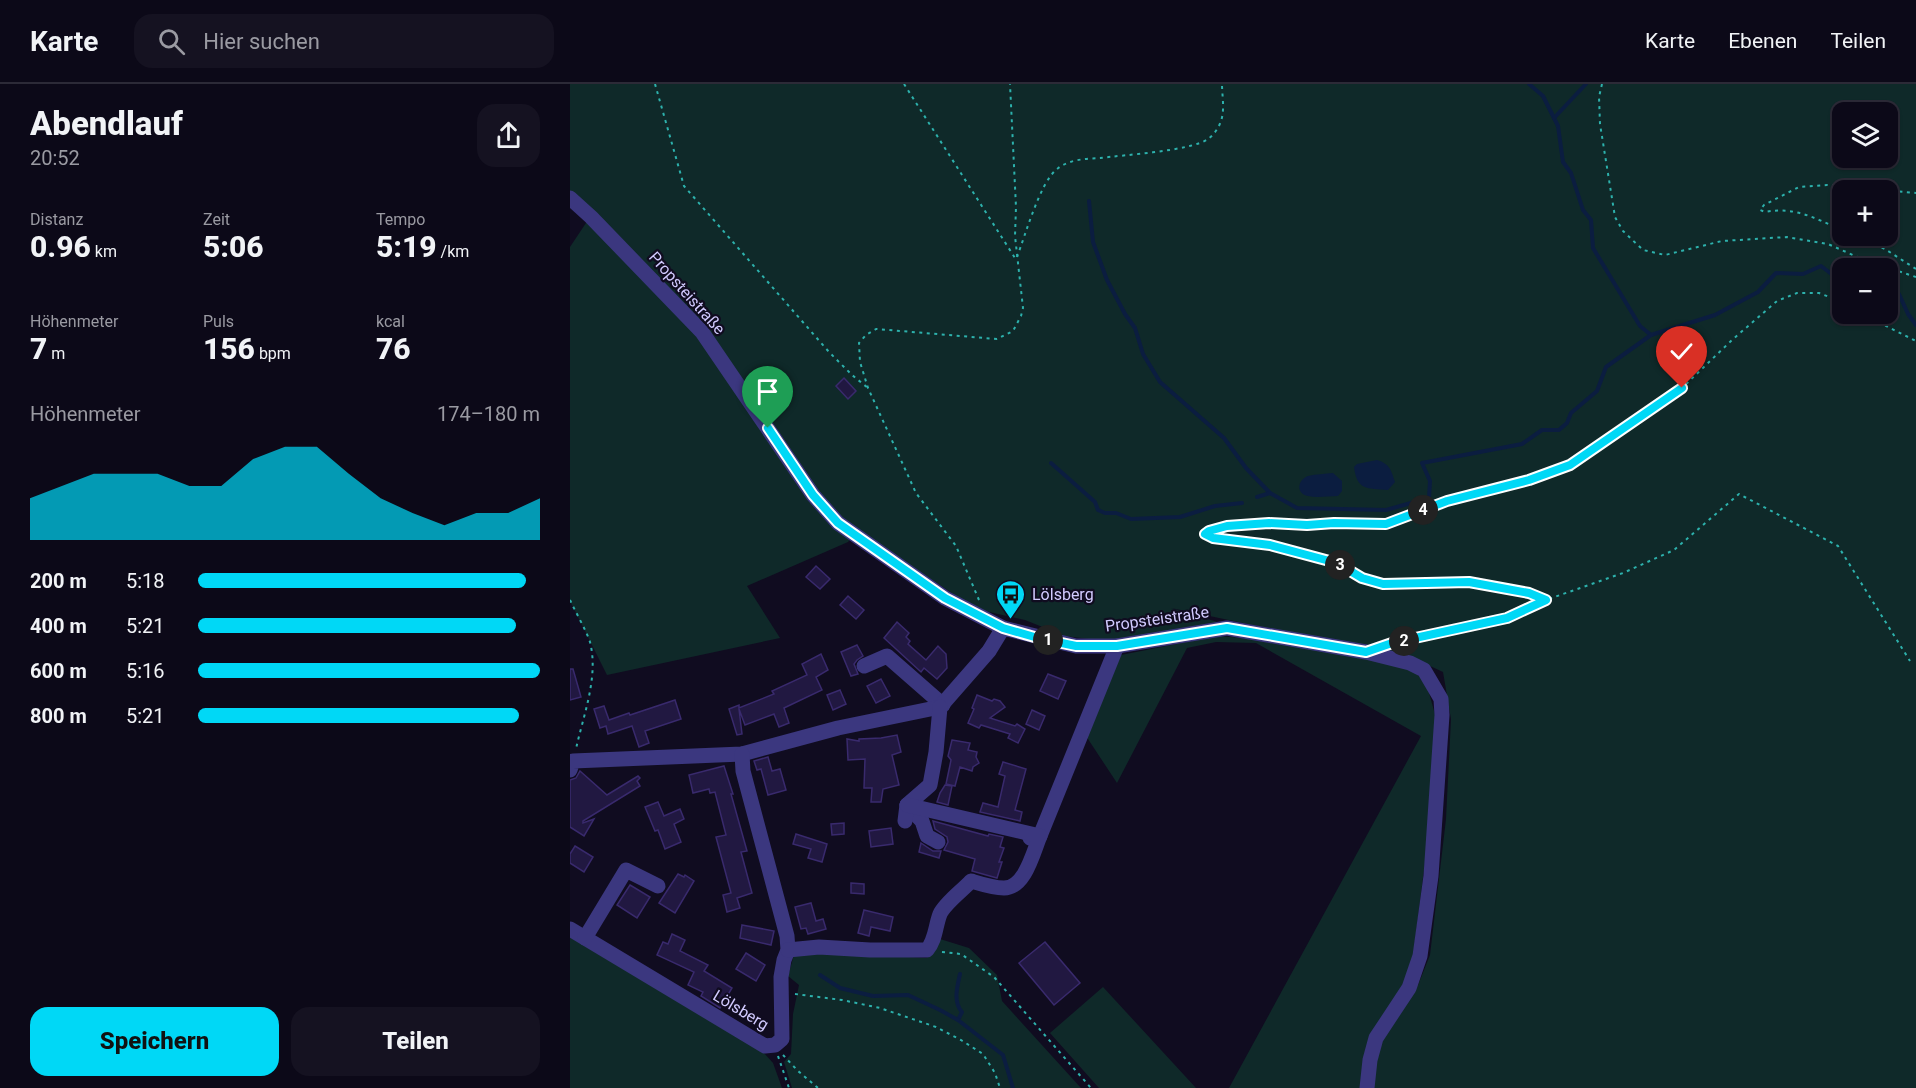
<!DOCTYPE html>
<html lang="de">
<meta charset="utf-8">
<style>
:root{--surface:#0c0918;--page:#151221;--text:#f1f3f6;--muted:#9a9aa2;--line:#2c2a37;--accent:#00d8f6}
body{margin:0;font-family:Roboto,sans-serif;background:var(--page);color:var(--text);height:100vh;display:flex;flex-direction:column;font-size:22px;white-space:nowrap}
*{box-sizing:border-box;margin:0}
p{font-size:20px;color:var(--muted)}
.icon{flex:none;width:33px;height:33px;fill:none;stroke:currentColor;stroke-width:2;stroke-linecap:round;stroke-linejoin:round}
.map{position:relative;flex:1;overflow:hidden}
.side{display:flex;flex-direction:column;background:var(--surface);width:570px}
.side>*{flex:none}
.tools{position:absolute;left:1262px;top:18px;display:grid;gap:12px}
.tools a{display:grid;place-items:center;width:66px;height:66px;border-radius:12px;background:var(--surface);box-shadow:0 2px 4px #0004,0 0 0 2px var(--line);font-size:30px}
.pin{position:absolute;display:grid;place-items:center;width:51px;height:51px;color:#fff;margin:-62px -26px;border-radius:50% 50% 50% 0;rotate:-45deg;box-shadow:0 0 6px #0007}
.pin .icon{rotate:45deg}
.km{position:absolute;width:30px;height:30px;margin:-15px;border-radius:50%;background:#222;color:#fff;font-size:16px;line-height:30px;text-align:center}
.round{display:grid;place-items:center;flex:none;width:63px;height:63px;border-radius:18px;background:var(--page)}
.head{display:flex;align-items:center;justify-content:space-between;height:102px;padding:0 30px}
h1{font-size:33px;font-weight:800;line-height:45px}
.stats{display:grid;grid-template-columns:repeat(3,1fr);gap:9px;height:102px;padding:6px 30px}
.stats div{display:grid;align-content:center}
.stats b{font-size:30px;font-weight:800}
.stats small{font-size:16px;font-weight:400}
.stats p{font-size:16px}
.chart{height:168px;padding:12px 30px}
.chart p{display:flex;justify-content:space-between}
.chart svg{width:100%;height:108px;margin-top:6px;fill:var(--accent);opacity:.7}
.primary-button{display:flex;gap:12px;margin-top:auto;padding:12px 30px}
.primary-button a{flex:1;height:69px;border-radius:18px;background:var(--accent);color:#111;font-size:24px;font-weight:800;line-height:69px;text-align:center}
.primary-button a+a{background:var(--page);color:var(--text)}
ul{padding:0 30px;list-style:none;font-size:20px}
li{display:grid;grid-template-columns:96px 72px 1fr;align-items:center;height:45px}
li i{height:15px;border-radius:8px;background:var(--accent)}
header{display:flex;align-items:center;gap:36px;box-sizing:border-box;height:84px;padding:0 30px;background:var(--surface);border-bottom:2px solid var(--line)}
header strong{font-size:28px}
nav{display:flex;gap:33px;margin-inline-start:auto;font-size:21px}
.search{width:420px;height:54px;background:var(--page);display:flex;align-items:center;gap:15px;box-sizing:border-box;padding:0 21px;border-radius:18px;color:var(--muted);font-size:22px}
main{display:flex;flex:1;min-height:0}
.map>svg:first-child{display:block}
.green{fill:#0f2929;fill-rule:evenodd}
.water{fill:#0b1d40}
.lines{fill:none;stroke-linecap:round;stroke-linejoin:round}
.stream{stroke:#0b1d40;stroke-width:4}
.building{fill:#211841;stroke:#392a6d;stroke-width:1.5}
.path{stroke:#2db1ac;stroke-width:2;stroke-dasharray:3 4.5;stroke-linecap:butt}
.minor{stroke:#3b377f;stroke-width:15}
.route-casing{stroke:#fff;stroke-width:12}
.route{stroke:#00d8f6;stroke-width:8}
.labels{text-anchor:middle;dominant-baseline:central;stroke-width:4.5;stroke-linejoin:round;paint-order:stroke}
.street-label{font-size:16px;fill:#d2cbff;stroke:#100c20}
.poi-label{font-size:16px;fill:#d2cbff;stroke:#100c20;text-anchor:start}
</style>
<header>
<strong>Karte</strong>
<div class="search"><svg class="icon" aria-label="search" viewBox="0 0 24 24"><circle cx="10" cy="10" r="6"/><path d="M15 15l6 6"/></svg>Hier suchen</div>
<nav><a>Karte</a><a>Ebenen</a><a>Teilen</a></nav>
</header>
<main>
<section class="side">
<div class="head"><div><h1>Abendlauf</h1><p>20:52</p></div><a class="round"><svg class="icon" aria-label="share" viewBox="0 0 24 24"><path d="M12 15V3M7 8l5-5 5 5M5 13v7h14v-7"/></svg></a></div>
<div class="stats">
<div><p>Distanz</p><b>0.96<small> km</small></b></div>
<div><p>Zeit</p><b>5:06</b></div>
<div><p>Tempo</p><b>5:19<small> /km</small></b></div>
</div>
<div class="stats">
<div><p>Höhenmeter</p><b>7<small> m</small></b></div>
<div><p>Puls</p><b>156<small> bpm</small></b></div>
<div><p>kcal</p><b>76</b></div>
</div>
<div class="chart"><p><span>Höhenmeter</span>174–180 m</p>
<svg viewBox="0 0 160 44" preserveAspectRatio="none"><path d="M0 44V27L10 22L20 17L30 17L40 17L50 22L60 22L70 11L80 6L90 6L100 17L110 27L120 33L130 38L140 33L150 33L160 27V44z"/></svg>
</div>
<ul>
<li><b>200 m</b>5:18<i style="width:96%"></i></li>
<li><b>400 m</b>5:21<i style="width:93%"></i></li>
<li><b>600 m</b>5:16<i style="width:100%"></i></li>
<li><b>800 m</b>5:21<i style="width:94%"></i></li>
</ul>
<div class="primary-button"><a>Speichern</a><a>Teilen</a></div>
</section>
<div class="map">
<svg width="1346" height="1004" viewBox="0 0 1346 1004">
<rect width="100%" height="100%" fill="#100c20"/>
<g class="green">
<path d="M0 0H1346V1004H659L851 652 686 559 646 558 617 564 547 699 516 652 551 571 647 552 673 554 785 571 841 585 856 598 871 652 839 904 848 901 860 871 876 735 881 635 873 588 845 575 601 524 671 545 535 557 495 552 455 536 406 525 287 446 278 458 177 502 210 554 37 591 0 517V163L20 133 0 115ZM1272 28H1317V74H1272ZM1272 106H1317V152H1272ZM1272 184H1317V230H1272Z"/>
<polygon points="0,850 194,969 203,979 212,1004 0,1004"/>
<polygon points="370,855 399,864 427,891 432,917 511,1004 222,1004 214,978 221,970 223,930 229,901 218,892 224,871 247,868 357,874"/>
<polygon points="533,903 626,1004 529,1004 480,949"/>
</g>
<g class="water">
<path d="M807 376C820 380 821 386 825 398L818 406C797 404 787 407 784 383L787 380Z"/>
<path d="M763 389 772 397V407L768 412C758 412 747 414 738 412 726 410 727 396 738 392 746 390 755 390 763 389Z"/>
</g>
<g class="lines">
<g class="stream">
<polyline points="959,0 973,12 988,42 993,78 1001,89 1013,126 1021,136 1023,164 1070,242 1081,251"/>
<polyline points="984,34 1016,0"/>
<polyline points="519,117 523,158 537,196 555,230 565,244 573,270 590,298 654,354 676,384 700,409"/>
<polyline points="1317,207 1329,210 1338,230 1346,241"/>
<polyline points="481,379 525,418 528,426 535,429 546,429 561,435 610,433 645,422 672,419"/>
<polyline points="687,413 700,409 727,424 816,426 859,414 860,397 852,379 952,360 972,346 989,346 997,339 1001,329 1027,307 1036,283 1081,251 1145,231 1188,208 1206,189 1233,190 1251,182 1272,198"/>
<path d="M390 890C387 903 383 918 392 928L388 936 433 971 443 1004"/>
<polyline points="250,891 270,904 303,912 338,911 370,926 388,936"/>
</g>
</g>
<g class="building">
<polygon points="274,294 286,307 278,315 266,302"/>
<polygon points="246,482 260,495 250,505 236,493"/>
<polygon points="278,512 294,526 286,535 270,521"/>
<polygon points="327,538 339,549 336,553 340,557 338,560 356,576 368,562 376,570 377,584 367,595 354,584 351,588 314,554"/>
<polygon points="287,561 293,572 287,576 284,580 288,590 281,592 271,568"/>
<polygon points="251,570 258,586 246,593 252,606 214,624 219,639 209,643 204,630 175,641 169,625 172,650 167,651 159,625 169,621 169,624 204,610 202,607 237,591 232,580"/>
<polygon points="0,585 3,585 11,613 0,616"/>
<polygon points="478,590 496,597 488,615 470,607"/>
<polygon points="311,595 320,612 306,619 297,602"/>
<polygon points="270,606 276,620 263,626 257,611"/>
<polygon points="407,611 422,617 424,615 430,617 435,623 420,634 445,642 447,640 455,645 448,659 438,654 440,650 411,641 409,644 398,639 404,625 402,624"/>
<polygon points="105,616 111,635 75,647 79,659 69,663 62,642 38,650 36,642 30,644 24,625 34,622 39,636 59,629 60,631"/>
<polygon points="462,626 475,632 469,646 456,640"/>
<polygon points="327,651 331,668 322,671 329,701 313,705 311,718 301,718 302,704 294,704 295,675 278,676 277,655 289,657 289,655 311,654"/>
<polygon points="382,656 400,659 398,666 407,668 406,673 409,679 403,683 402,687 390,683 385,702 376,700 380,681 381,676 378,672"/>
<polygon points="198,673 202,687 210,685 216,706 198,711 191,685 187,686 184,677"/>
<polygon points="433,678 456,685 445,726 452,728 450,737 410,728 413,719 428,723 435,692 429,690"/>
<polygon points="154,682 163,710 161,710 177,767 171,768 182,809 167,814 170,824 157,828 153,811 161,809 146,753 156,751 145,708 140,709 139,705 123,709 119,691"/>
<polygon points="10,687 37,711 68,692 70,694 67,697 70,702 13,737 13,739 24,735 14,752 0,743 0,696 6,694"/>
<polygon points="375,701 382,702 378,721 367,718 370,709"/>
<polygon points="88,718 94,732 110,725 114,735 104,740 111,758 95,765 88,746 85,747 75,723"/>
<polygon points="363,737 418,752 419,750 433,753 430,763 434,764 429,778 432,778 427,794 402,787 405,775 374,766 378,758 377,753 365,745"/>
<polygon points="274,739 274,750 262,751 261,740"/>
<polygon points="321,744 323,760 301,763 299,747"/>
<polygon points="226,750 257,760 252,778 238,774 241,765 223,760"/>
<polygon points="351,759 363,767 371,767 369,774 349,768"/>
<polygon points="5,762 23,773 14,788 0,779 0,770"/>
<polygon points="108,790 114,793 115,791 124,797 105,829 89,819"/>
<polygon points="281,799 294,800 294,810 281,809"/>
<polygon points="60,801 80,813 67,834 47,821"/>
<polygon points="241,819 246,837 253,835 256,845 238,850 236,844 231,845 225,823"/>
<polygon points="294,826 323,833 320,847 301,843 299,852 288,849"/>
<polygon points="172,841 204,847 201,861 170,854"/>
<polygon points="102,850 115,856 110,867 138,881 134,887 162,904 150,924 131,912 133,908 118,901 124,888 87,871 93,858 98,860"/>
<polygon points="475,858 510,899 484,921 449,879"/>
<polygon points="176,869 195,881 186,897 166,885"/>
</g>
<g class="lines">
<g class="path">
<polyline points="85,0 114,102 259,268 282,291 298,304"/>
<polyline points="334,0 445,174"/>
<polyline points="1032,0 1029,13 1030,40 1045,133 1053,147 1073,166 1095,171 1152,157 1217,153 1258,160 1292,175 1346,193"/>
<path d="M1272 146C1246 135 1225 122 1195 128L1190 126 1194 121 1229 103 1257 101 1346 109"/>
<polyline points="1284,152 1315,165 1346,185"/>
<path d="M447 173C455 152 470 99 486 86 498 75 515 75 530 74 553 71 621 67 638 55 644 51 649 43 651 37 655 25 652 12 652 0"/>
<polyline points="1296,230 1306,237 1346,257"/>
<path d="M0 516C5 527 17 548 20 558 29 593 13 632 6 665"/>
<polyline points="409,516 386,462 346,409 298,304 290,278 289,259 296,251 306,245 427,255 443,247 451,232 453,224 445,152 446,123 440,0"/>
<polyline points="976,516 959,509 899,498 813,500 792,494 767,479 700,461 643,454 635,450 639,447 657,443 699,439 737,441 764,439 816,440 877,417 959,396 1000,381 1066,337 1112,304 1162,256 1207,217 1227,209 1249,209 1272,218"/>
<polyline points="821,559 937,534 976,516 1053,489 1104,466 1169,410 1268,462 1340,577"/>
<polyline points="372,868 391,870 424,893 521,1004"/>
<polyline points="225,910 272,916 310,924 366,943 391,956 413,970 425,989 430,1004"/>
<polyline points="213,971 228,987 248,1004"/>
<polyline points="208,972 219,1004"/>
</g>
<g class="minor">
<polyline points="0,114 21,133 132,248 243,411 268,439 375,514 433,544 506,562 547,562 657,544 796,568 840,579 854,586 871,615 872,631 861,792 850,872 839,904 806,954 800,976 797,1004"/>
<polyline points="294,582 317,572 373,621"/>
<polyline points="0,686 3,677 172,670 268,644 370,623 419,567 433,544"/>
<polyline points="337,721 352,737 357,752 368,758"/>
<polyline points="335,737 337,721 360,701 366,668 370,623"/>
<polyline points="460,754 470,752 547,562"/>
<polyline points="0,845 195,962 205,961 212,955 211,893 214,876 218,866 217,852 173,687 172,670"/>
<polyline points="15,854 56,786 88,802"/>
<path d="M218 866 249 863 300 866H357C366 855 365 843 370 830 375 819 393 806 401 797 411 800 423 804 434 804 455 804 463 769 470 752L337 721"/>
</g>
</g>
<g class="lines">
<defs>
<polyline id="route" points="198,344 243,411 268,439 375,514 433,544 468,554 506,562 547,562 657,544 796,568 822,559 937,534 976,516 959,509 899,498 813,500 792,494 767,479 700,461 643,454 635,450 639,447 657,442 699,439 737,441 764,439 816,440 877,417 959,396 1000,381 1112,304"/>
</defs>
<use href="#route" class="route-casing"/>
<use href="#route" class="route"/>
</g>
<defs>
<symbol id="bus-pin" viewBox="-11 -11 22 30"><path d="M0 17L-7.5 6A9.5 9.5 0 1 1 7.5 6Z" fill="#00d8f6" stroke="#100c20"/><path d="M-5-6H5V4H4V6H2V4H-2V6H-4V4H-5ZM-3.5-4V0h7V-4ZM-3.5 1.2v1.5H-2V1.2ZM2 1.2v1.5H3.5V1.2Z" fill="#111"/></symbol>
</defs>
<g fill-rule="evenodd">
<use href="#bus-pin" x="424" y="494" width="33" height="45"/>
</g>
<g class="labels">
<g class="street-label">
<text transform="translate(117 209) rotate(48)">Propsteistraße</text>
<text transform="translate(587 535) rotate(-8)">Propsteistraße</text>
<text transform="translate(171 926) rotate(31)">Lölsberg</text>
</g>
<g class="poi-label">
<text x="462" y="510">Lölsberg</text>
</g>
</g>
</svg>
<div class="tools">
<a><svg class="icon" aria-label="layers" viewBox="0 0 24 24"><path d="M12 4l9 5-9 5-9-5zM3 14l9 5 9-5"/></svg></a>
<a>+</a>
<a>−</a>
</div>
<div class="pin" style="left:198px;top:344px;background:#1e9e55"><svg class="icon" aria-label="arrive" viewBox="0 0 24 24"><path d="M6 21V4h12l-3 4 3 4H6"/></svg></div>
<div class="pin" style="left:1112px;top:304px;background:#d93025"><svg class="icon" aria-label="check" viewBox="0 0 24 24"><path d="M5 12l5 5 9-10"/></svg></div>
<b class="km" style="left:478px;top:556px">1</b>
<b class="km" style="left:834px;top:557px">2</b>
<b class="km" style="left:770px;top:481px">3</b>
<b class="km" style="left:853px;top:426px">4</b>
</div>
</main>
